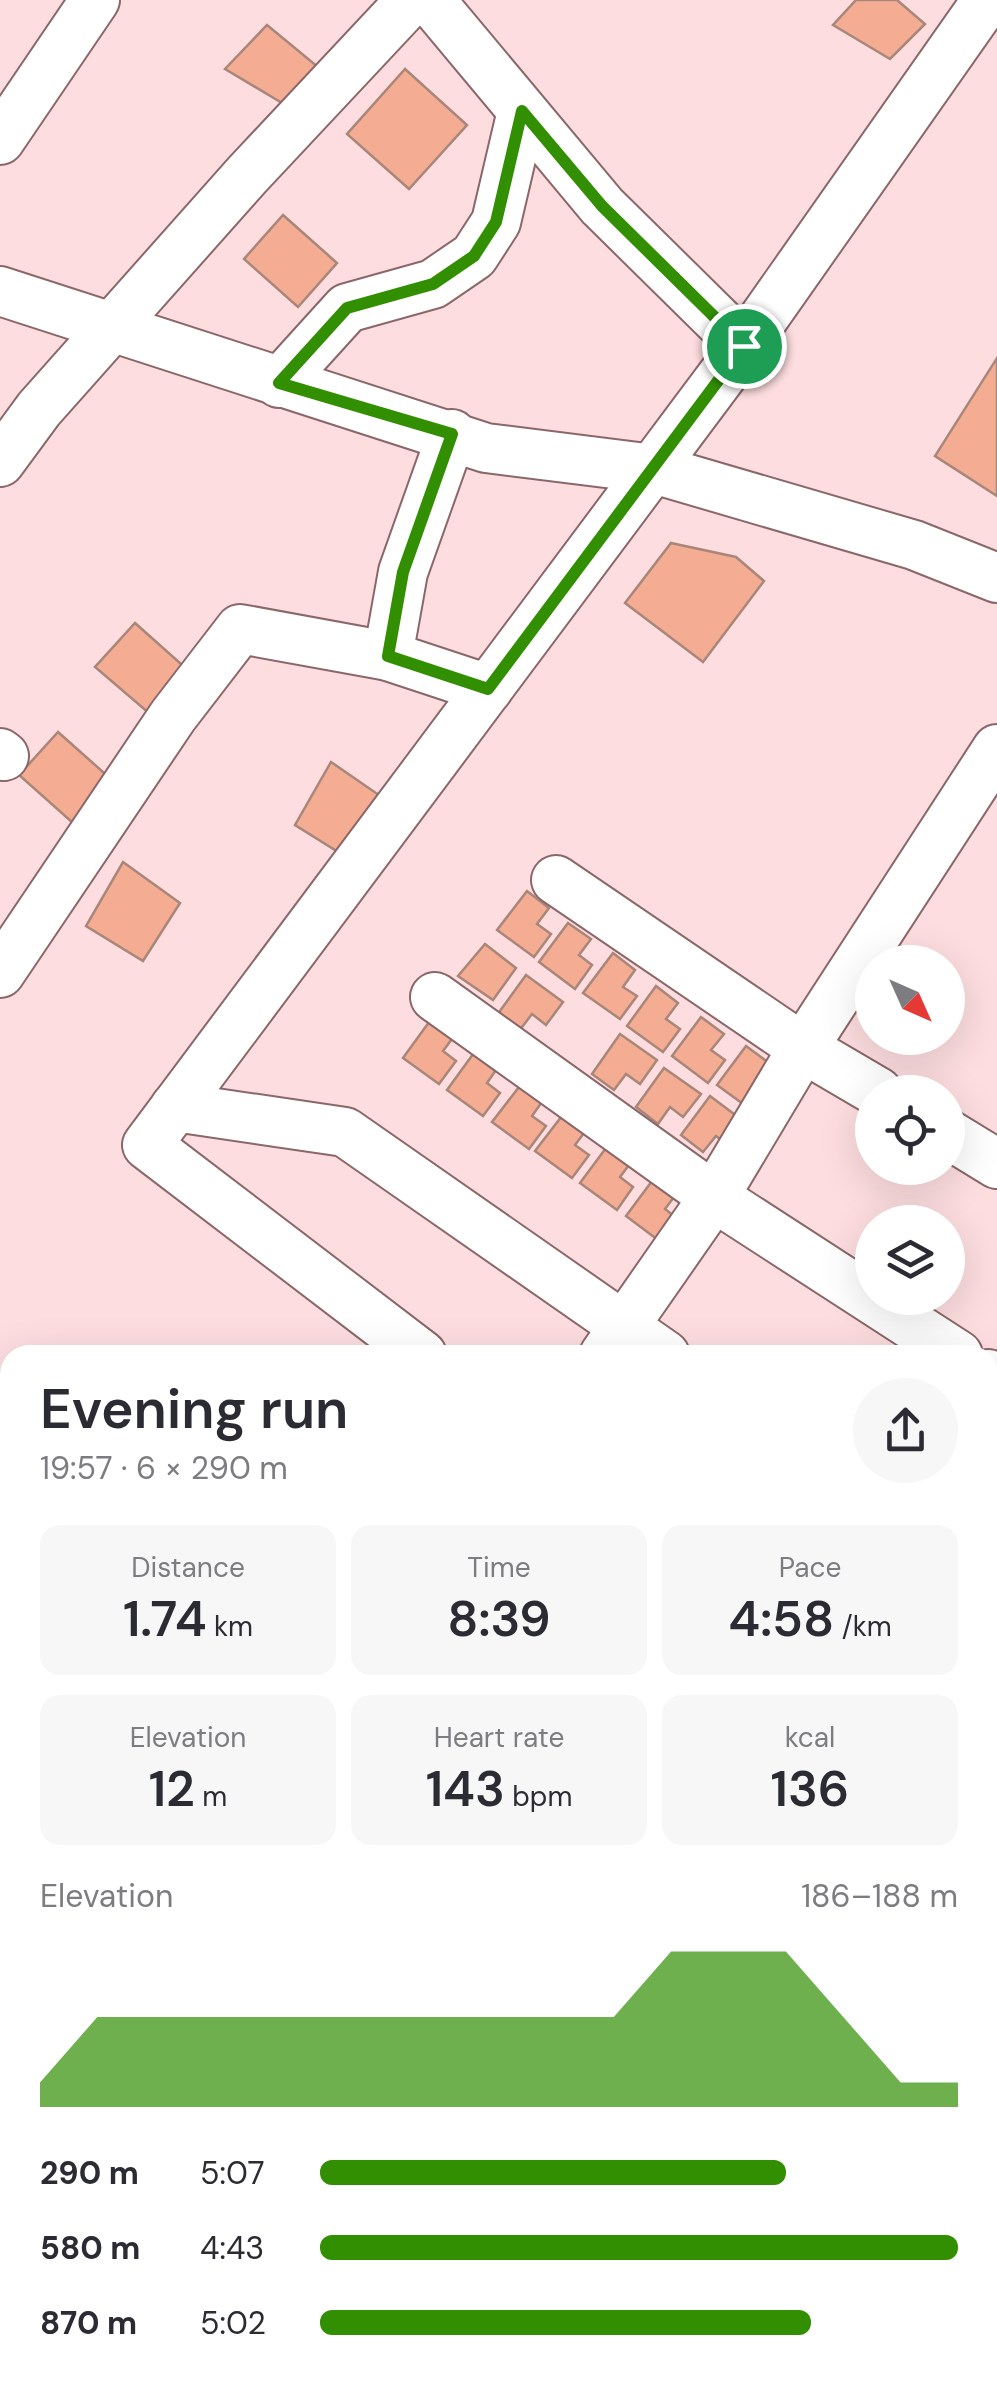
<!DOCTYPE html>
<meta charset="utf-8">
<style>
:root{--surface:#fff;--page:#f7f7f7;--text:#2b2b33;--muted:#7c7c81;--accent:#328f02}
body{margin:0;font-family:"DM Sans",sans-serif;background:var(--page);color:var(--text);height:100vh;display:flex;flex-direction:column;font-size:38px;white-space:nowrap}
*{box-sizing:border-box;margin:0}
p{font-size:32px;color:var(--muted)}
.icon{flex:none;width:55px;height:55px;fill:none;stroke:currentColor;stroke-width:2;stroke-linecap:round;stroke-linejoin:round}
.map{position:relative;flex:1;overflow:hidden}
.sheet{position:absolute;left:0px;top:1345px;width:998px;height:1038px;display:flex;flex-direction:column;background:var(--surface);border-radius:30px 30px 0 0;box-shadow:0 10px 40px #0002}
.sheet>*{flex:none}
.needle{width:65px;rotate:135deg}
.tools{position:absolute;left:855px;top:945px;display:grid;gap:20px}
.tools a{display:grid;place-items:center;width:110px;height:110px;border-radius:50%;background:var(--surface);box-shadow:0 10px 40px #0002;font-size:50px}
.pin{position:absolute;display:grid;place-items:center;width:85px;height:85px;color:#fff;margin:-42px;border:5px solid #fff;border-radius:50%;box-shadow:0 2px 10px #0007}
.round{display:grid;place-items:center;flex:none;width:105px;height:105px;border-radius:52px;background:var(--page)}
.summary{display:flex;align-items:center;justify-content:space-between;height:170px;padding:0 40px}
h1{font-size:55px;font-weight:600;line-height:75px}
.metrics{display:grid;grid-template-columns:repeat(3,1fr);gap:15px;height:170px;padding:10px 40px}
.metrics div{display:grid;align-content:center;border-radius:20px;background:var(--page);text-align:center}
.metrics b{font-size:50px;font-weight:600}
.metrics small{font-size:28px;font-weight:400}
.metrics p{font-size:28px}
.chart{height:280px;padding:20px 40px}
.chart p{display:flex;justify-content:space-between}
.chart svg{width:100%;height:180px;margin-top:10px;fill:var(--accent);opacity:.7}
ul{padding:0 40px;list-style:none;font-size:32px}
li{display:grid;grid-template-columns:160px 120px 1fr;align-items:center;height:75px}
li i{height:25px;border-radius:12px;background:var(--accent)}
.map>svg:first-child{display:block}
.building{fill:#f4ac93;stroke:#a8867a;stroke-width:2.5}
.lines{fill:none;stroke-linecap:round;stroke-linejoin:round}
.minor-casing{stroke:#8a6769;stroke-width:52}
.minor{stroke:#fff;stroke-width:48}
.route-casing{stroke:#fff;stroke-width:20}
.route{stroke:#328f02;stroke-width:12}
</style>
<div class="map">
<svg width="997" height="2381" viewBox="0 0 997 2381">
<rect width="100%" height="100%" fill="#fddddf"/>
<g class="building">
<polygon points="856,0 897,0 925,24 890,59 833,25"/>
<polygon points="267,25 318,67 282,103 225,69"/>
<polygon points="405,69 467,125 409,189 347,134"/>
<polygon points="283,215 337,263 298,307 244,259"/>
<polygon points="997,358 997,496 935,456"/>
<polygon points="671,543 736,557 764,581 703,662 625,603"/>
<polygon points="135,623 189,671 150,714 95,667"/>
<polygon points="58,732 112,780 73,823 19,775"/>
<polygon points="331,762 389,802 351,860 295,825"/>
<polygon points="123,862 180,903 143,961 86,926"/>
<polygon points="527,891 549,908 537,924 551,934 534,957 497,930"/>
<polygon points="568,923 591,939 579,955 592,965 575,989 539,962"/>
<polygon points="485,944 516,968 493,1000 458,976"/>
<polygon points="613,953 635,970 623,987 637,996 620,1019 583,993"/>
<polygon points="526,975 563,1002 546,1025 532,1014 519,1031 497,1015"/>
<polygon points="656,986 678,1003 666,1019 680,1029 663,1052 627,1026"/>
<polygon points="701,1017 724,1034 711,1050 725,1060 708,1083 672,1056"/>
<polygon points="432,1018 455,1035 443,1051 456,1061 439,1084 403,1058"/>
<polygon points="620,1034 657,1060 640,1084 626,1074 614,1090 592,1074"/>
<polygon points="746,1046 769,1063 754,1112 717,1085"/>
<polygon points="476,1050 498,1067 487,1083 500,1093 483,1116 447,1090"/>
<polygon points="664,1068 701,1094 683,1117 670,1107 658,1124 636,1107"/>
<polygon points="522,1083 544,1099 532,1116 546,1126 529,1149 492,1122"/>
<polygon points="710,1096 746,1123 729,1146 716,1136 703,1152 681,1135"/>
<polygon points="565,1112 587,1129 575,1145 589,1155 572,1178 535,1151"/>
<polygon points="609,1144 632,1161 620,1177 633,1187 617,1210 580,1183"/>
<polygon points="655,1177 677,1193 665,1209 679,1220 662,1243 626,1216"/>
<polygon points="988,1416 997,1423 997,1433 988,1449"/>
<polygon points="988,2198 997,2205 997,2252 988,2265"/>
<polygon points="383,2372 464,2372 476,2381 378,2381"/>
</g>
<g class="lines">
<defs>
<g id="minor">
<polyline points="430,0 602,206 744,346"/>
<polyline points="0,140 95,0"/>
<polyline points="0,291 486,448 654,469 914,545 997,578"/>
<polyline points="279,383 347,308 433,284 474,256 496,222 522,111"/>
<polyline points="0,462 39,409 247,175 411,0"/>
<polyline points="388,656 488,689"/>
<polyline points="0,753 4,756"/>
<polyline points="556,880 803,1048 878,1092"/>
<polyline points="0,973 173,716 240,629 388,656 403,572 452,434"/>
<polyline points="435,997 714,1197 958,1355"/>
<polyline points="175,1107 345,1132 665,1355"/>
<polyline points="948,1134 997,1164"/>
<polyline points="422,1355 147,1145 744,346 987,0"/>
<polyline points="604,1355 714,1197 803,1048 997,749"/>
<polyline points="988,1374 997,1381"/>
<polyline points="988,1596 997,1602"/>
<polyline points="988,2067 997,2053"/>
<polyline points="500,2381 505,2372"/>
</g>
</defs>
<use href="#minor" class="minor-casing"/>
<use href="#minor" class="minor"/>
</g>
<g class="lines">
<defs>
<polygon id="route" points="522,111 602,206 744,346 488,689 388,656 403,572 452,434 279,383 347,308 433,284 474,256 496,222"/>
</defs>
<use href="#route" class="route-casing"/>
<use href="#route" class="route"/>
</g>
</svg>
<div class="tools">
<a><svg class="needle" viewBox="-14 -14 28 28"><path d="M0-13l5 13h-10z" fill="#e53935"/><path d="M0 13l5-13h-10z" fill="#7c7c81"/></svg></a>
<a><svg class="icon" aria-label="locate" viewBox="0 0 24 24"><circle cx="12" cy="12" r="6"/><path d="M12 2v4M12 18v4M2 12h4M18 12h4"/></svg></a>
<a><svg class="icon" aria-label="layers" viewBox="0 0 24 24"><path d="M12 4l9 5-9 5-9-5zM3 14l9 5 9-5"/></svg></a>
</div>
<div class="pin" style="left:744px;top:346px;background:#1e9e55"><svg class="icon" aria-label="arrive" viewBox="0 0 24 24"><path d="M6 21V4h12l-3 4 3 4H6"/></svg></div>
<section class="sheet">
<div class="summary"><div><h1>Evening run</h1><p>19:57 · 6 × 290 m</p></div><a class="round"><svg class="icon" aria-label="share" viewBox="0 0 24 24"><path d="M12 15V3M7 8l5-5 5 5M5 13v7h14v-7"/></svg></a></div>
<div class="metrics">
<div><p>Distance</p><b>1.74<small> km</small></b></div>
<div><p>Time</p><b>8:39</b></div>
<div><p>Pace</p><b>4:58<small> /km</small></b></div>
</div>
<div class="metrics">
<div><p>Elevation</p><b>12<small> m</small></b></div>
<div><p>Heart rate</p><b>143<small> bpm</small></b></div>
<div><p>kcal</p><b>136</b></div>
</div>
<div class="chart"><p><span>Elevation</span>186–188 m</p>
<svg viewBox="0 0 160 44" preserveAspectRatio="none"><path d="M0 44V38L10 22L20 22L30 22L40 22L50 22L60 22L70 22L80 22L90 22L100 22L110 6L120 6L130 6L140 22L150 38L160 38V44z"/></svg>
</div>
<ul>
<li><b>290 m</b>5:07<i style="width:73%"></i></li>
<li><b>580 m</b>4:43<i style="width:100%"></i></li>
<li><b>870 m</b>5:02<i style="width:77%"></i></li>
</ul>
</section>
</div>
